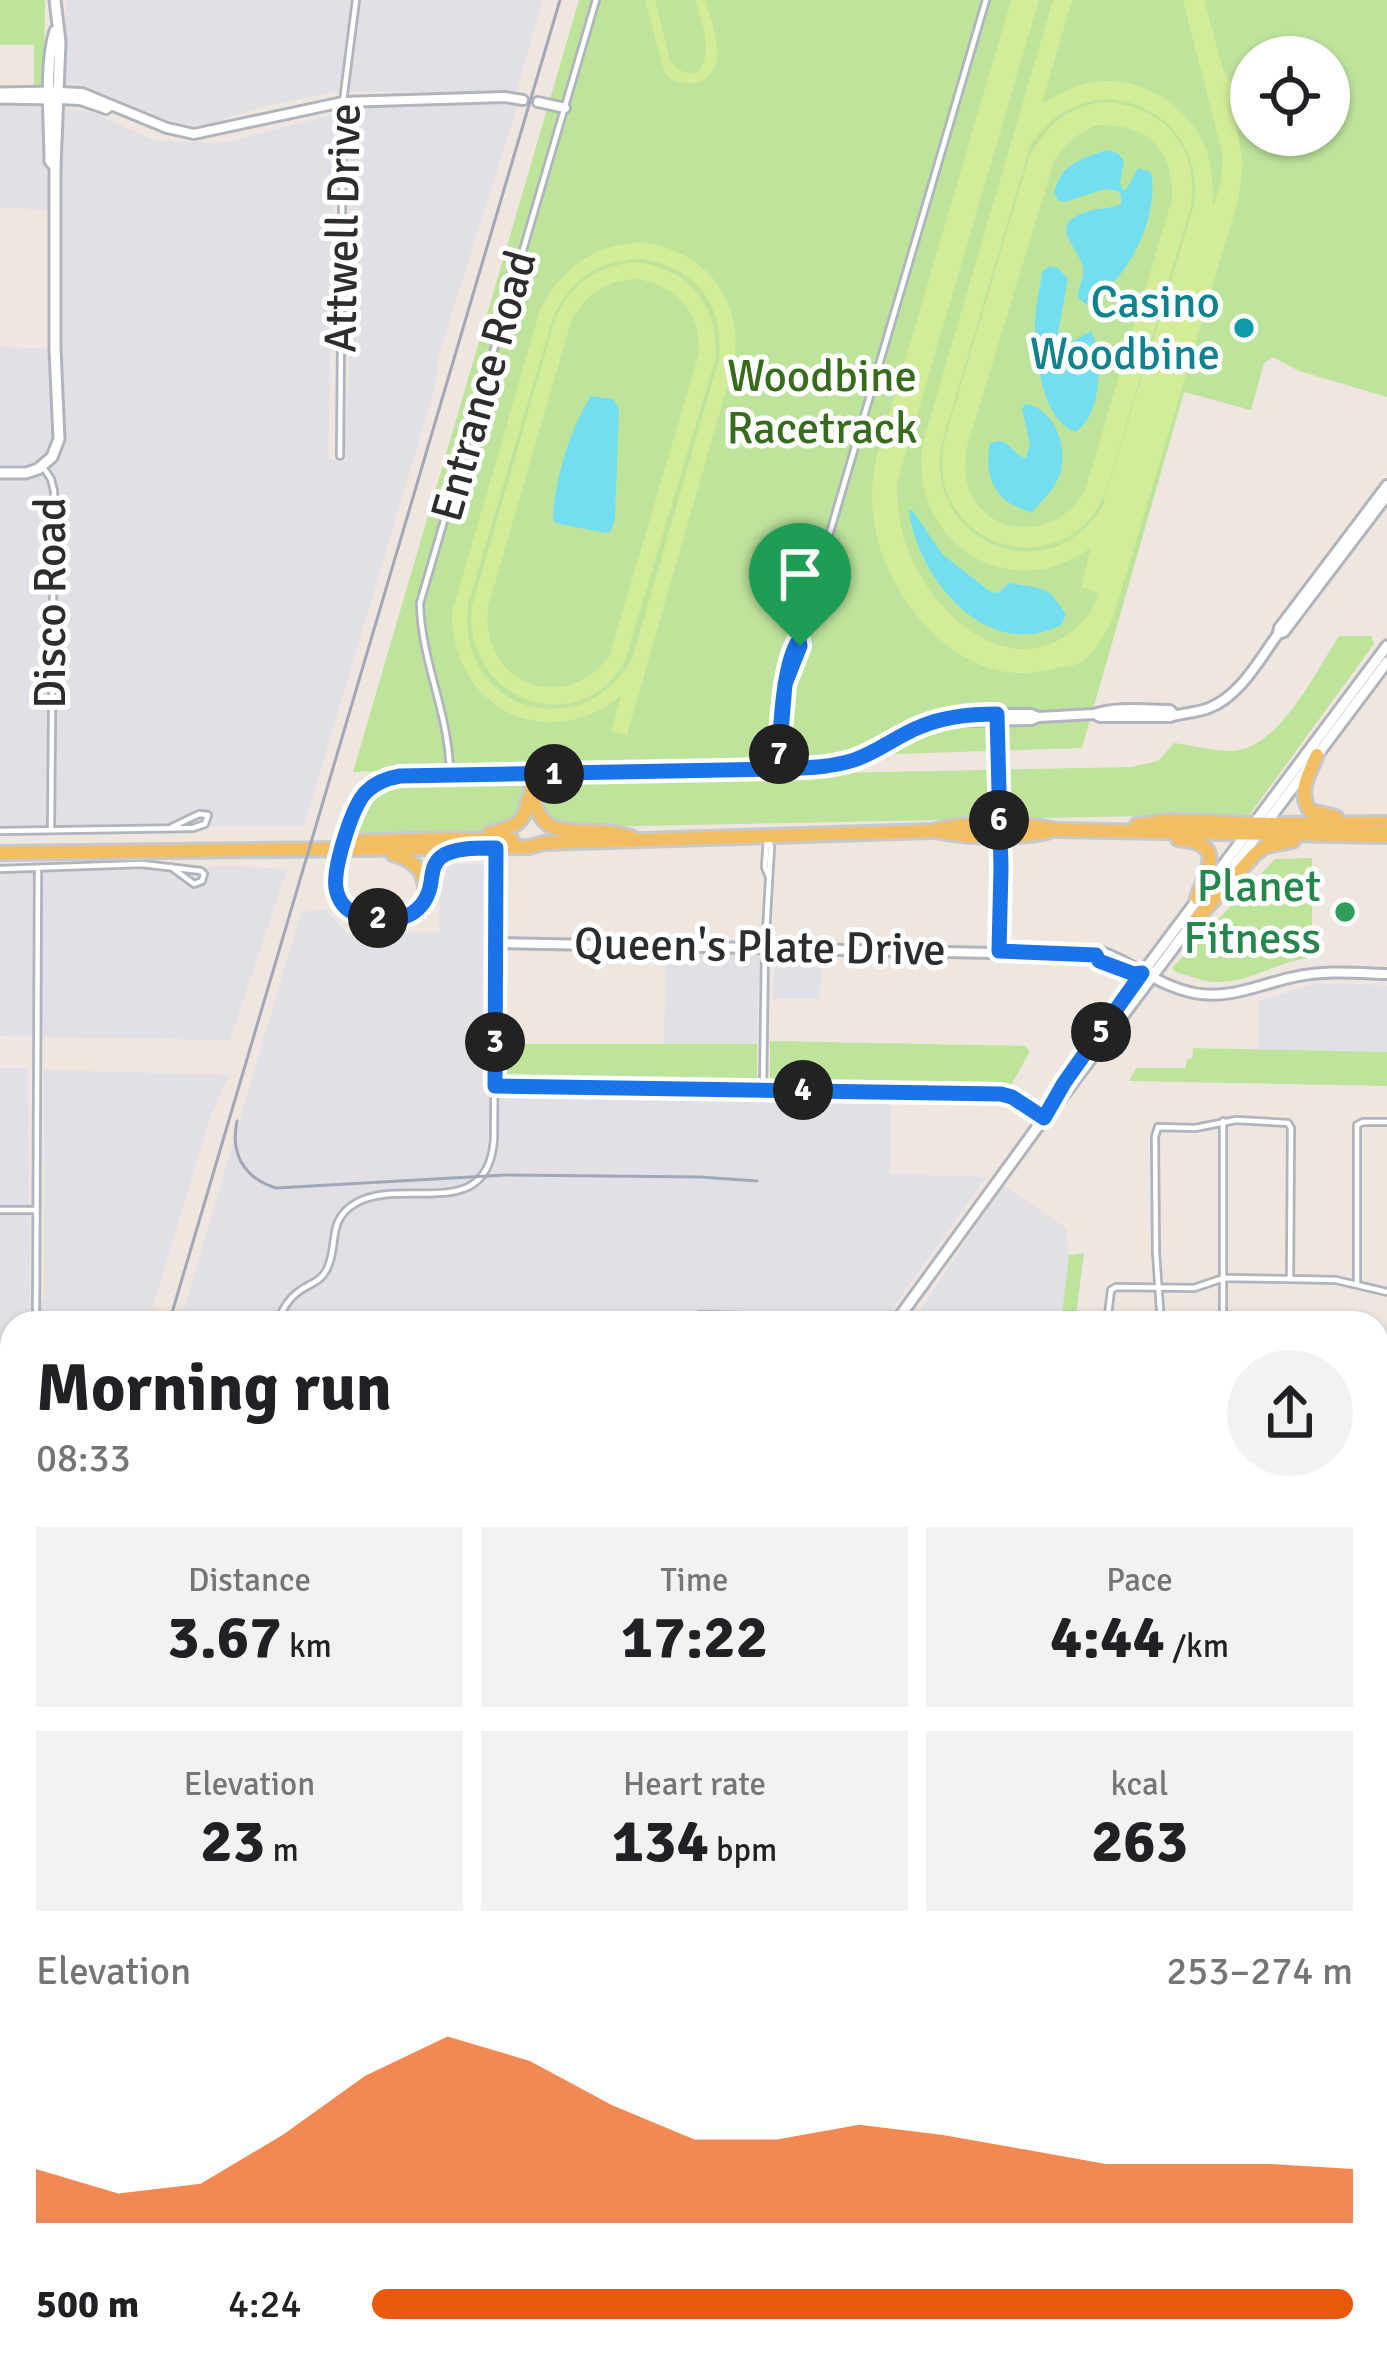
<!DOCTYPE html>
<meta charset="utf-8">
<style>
:root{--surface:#fff;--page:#f2f2f2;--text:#202124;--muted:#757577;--accent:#ea580c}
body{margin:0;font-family:Signika,sans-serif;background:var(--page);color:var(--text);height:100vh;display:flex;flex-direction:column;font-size:45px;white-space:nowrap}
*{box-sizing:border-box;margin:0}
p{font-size:39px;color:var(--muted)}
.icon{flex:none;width:66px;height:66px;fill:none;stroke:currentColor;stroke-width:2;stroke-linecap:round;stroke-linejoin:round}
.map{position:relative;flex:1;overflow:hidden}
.details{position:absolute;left:0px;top:1311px;width:1389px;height:1065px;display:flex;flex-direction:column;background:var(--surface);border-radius:36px 36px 0 0;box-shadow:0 3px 9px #0004}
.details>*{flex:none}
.controls{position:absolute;left:1230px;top:36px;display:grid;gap:24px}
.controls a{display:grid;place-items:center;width:120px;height:120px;border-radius:50%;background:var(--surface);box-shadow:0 3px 9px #0004;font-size:60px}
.pin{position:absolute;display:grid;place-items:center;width:102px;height:102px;color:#fff;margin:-123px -51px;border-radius:50% 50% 50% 0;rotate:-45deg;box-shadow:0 0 12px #0007}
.pin .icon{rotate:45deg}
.km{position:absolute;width:60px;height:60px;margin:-30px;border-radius:50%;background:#222;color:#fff;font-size:33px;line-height:60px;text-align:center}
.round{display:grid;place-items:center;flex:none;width:126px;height:126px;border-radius:63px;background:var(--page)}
.summary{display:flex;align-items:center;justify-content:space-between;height:204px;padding:0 36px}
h1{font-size:66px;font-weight:700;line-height:90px}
.stats{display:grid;grid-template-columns:repeat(3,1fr);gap:18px;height:204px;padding:12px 36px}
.stats div{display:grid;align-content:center;border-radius:0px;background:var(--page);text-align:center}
.stats b{font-size:60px;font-weight:700}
.stats small{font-size:33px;font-weight:400}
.stats p{font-size:33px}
.chart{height:336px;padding:24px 36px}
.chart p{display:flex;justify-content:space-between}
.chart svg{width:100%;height:216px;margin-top:12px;fill:var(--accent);opacity:.7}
ul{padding:0 36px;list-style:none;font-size:39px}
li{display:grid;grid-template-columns:192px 144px 1fr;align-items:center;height:90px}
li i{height:30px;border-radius:15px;background:var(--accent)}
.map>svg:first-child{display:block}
.industrial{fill:#e1e0e7}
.green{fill:#bee49c;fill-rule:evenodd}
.pitch{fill:#d3ec98;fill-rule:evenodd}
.water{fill:#73def0}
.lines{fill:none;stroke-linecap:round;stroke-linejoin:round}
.stream{stroke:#73def0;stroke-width:3}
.minor-casing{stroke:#afb4bd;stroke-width:10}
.tertiary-casing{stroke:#afb4bd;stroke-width:14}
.secondary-casing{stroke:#afb4bd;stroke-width:15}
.primary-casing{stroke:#c8c8c8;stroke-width:18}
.minor{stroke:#fff;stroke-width:4.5}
.tertiary{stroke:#fff;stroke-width:8}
.secondary{stroke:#fff;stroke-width:9}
.primary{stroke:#f2be61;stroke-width:12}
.rail{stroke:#a2a7b7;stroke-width:3}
.tertiary-bridge-casing{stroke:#afb4bd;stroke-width:14;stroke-linecap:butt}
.tertiary-bridge{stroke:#fff;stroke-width:8}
.route-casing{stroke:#fff;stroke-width:24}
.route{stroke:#1a73e8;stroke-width:15}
.culture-dot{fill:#0f9aa8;stroke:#fff;stroke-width:4.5}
.leisure-dot{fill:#2e9e5b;stroke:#fff;stroke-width:4.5}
.labels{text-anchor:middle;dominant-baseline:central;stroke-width:10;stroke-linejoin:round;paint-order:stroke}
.street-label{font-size:45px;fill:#2d2d2d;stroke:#fff}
.culture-label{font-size:45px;fill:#0d838f;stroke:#fff;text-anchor:end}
.park-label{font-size:45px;fill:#366c1b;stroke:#fff}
.leisure-label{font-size:45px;fill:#27864d;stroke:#fff;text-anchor:end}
</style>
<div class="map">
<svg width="1387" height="2375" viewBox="0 0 1387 2375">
<rect width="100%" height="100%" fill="#eee6df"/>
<g class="industrial">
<polygon points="66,0 543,0 516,93 336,91 258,108 206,125 181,125 80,84 66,82"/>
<polygon points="0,104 44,106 91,112 156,141 223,143 335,114 328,459 344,461 350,347 351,108 518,104 438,358 436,384 304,826 0,826 0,347 62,349 63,210 0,208"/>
<polygon points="440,864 489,864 491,1092 891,1100 890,1174 986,1177 882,1323 180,1323 301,912 326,909 347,935 439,932"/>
<polygon points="225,866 287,869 230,1040 0,1036 0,874"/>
<polygon points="666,954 756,955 759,958 757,1044 664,1044"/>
<polygon points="775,956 822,957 820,999 773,999"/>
<polygon points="1315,984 1387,985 1387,1052 1258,1049 1259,1001"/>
<polygon points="0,1068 28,1068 30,1301 44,1299 44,1070 229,1075 210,1118 148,1323 12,1323 12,1526 0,1526"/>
<polygon points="1003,1185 1066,1228 1069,1255 1061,1323 912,1323"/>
<polygon points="0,1548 12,1548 12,1814 0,1854"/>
<polygon points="12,1887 12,2210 0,2201 0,1929"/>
</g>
<g class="green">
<polygon points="0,0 45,0 44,82 40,86 34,86 34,45 0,45"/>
<path d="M579 0H1387V397L1299 371 1273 357 1264 363 1251 410 1184 392 1082 748 353 772ZM1251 57H1329V135H1251Z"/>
<path d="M1339 636H1371L1374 644 1250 814 590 827 566 826 547 820 537 793C550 777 570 784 588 778L1131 767 1158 761 1174 743C1192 745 1212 751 1231 751 1278 751 1316 671 1339 636Z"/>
<path d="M517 781 523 787 522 816 493 830 353 839C363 810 362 795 393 784Z"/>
<path d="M1312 858V958C1278 960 1249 984 1214 982 1202 981 1187 975 1175 972L1172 968 1275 859Z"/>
<polygon points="770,1041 1025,1046 1030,1051 1009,1089 770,1081"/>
<rect x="505" y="1044" width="252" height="37"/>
<polygon points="1193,1048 1387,1052 1387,1086 1129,1081 1136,1068 1185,1068 1187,1060 1192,1058"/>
<polygon points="1084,1253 1075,1323 1061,1323 1069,1255"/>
<polygon points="78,2364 216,2364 231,2375 93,2375"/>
</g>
<g class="pitch">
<path d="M645 0H655L670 61C678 71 686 76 699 71 714 51 701 23 696 0H705C710 17 719 40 717 58 713 86 684 90 665 74Z"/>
<path d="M1011 0H1039L897 483C897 505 899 526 907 547 927 603 992 673 1057 641 1077 631 1092 615 1099 593L1081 587 1091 548C1077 557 1064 564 1048 568 970 584 910 517 923 442L1053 0H1072L1042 104C1058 95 1075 84 1094 82 1141 75 1192 107 1207 152 1213 170 1213 190 1213 207L1221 182 1223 156 1183 0H1204L1224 73 1235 86 1233 105 1243 163 1238 201 1113 618C1106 632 1095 654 1081 662 1074 667 1064 666 1055 668 970 695 893 610 876 533 871 508 871 484 876 459ZM1106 99C1163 102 1203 148 1194 205L1102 507C1049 593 926 544 941 446L1031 144C1050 117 1073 102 1106 99Z"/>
<path d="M1103 102C1163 105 1200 147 1191 206L1106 492C1098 509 1088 525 1071 535 1029 561 971 544 950 500 941 482 942 464 943 445L1029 157C1047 126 1066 107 1103 102ZM1097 125C1148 124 1173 148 1172 199L1085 490C1060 538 990 542 969 489 964 475 965 463 966 450L1054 162C1064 143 1078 133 1097 125Z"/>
<path d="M649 243C712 255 747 307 732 370L627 735 611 731 621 696C608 705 595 714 579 718 508 738 451 683 452 613L540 310C562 266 600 240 649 243ZM644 259C697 269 725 306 719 359L633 656C583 751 455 710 468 604L553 317C574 276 598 260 644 259Z"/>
<path d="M636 262C690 269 717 303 716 357L625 661C579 744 462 699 472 607L555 319C572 283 596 266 636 262ZM636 279C676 285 701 312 699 353L609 657C561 717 480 682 488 607L571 322C585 295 605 280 636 279Z"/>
</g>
<g class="water">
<path d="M1107 150 1117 153 1124 160 1120 183 1123 190H1126L1138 168 1151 172C1160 218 1127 281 1087 305L1078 298C1078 288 1084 278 1083 269 1081 247 1046 228 1083 213 1096 207 1109 210 1121 204V195L1118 191 1105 189 1064 202 1059 201 1054 194C1059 165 1082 158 1107 150Z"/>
<path d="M1049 266 1058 268 1068 279 1058 332 1061 339 1071 342 1091 331C1104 355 1102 417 1075 432 1042 418 1036 362 1035 329 1034 311 1040 290 1042 272Z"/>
<path d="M591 396 613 399 619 409 615 519 611 531 606 533 555 523 553 517C555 478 570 429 591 396Z"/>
<path d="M1025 404C1055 408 1068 447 1060 474 1055 489 1041 502 1031 513 1024 509 1013 507 1005 500 988 486 986 463 990 443L1000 441C1011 443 1015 456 1026 458L1030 444 1022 409Z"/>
<path d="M912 510 943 555 991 592 998 593 1009 583 1039 588 1051 594 1066 614 1061 625C987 663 918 579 909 511Z"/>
</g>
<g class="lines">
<polyline class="stream" points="1160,2375 1168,2364"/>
<defs>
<g id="minor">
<polyline points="340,456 343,102 356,0"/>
<polyline points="43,467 51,479 54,491 51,830"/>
<polyline points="791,665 791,654 799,640"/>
<polyline points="778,767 785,684 800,645 799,640 816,580 986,0"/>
<path d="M450 775C450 715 421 662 420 603L596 0"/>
<polyline points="0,831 193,828 205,824 208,815 199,814 172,827"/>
<polyline points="767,839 765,867 768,875"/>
<polyline points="0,869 142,864 201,871 204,874 202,881 194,884 171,867"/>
<polyline points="495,1086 1001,1094 1012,1097 1040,1116"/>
<polyline points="763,1089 765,949 771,847 768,838"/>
<polyline points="1223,1121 1223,1323"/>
<polyline points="0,1210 36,1210"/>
<polyline points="1357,1284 1357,1125 1363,1122 1387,1122"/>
<polyline points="700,1315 827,1318 856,1323"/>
<polyline points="36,1323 38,868"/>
<path d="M276 1323C282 1312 287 1300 298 1292 308 1284 321 1282 327 1269 339 1245 326 1220 356 1203 403 1176 488 1225 494 1139L496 851"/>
<polyline points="1107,1323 1111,1290 1116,1287 1194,1288 1224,1278 1290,1279 1336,1280 1387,1292"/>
<polyline points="1161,1323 1156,1253 1155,1137 1158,1127 1195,1128 1236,1120 1288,1123 1291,1128 1290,1279"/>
<polyline points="1377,1359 1387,1361"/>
<polyline points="1377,1477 1387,1477"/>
<polyline points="1377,1638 1387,1637"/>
<polyline points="1377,1802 1387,1788"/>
<polyline points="1377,1970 1387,1976"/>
<polyline points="1377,2045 1387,2050"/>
<polyline points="1377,2112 1387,2116"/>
<polyline points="1377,2190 1387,2190"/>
<polyline points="0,2203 12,2211"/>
<polyline points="0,2333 12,2337"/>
<polyline points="715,2364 715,2375"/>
<polyline points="593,2366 652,2367"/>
<polyline points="475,2375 475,2364"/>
<polyline points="536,2375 536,2364"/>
<polyline points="794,2375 1005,2369 1022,2375"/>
<path d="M1078 2375C1098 2367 1123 2367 1143 2375"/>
<polyline points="1216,2375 1222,2364"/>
<polyline points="1304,2375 1304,2364"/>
</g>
<g id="tertiary">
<polyline points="59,92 82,93 167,128 194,134 343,102 505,97 523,100"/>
<polyline points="58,99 80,100 106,109 110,106"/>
<polyline points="538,102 565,108"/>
<polyline points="1278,633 1279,628 1387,485"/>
<polyline points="997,714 1001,868 999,951"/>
<path d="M1094 714 1100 717H1170C1182 713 1196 713 1209 708 1240 696 1259 660 1278 634L1284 632 1387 496"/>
<path d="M958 718 964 721 1031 720 1038 717 1094 714C1116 706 1146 710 1170 710L1174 714"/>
<path d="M348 830C359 801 367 783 400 776L819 768 857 759 922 726 964 714H1031L1038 717"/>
<path d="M337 865C333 899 341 913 375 918 397 921 411 920 424 900"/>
<path d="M496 943 1096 955 1102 952C1135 964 1159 986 1194 993 1230 1000 1260 984 1294 977 1325 970 1356 973 1387 974"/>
<polyline points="1096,955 1099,961 1134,974 1142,973"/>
</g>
<g id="secondary">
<polyline points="0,93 53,92"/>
<polyline points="0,98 53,99"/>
<path d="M55 167 50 161C50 124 44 64 55 31"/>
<polyline points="0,473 26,473 38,469 52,457 59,439 55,349 55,167 60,42 55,0"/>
<polyline points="1213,894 1387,662"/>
<polyline points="1059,1101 1193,922"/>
<polyline points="895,1323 1044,1118 1064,1083 1135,983 1387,646"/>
<polyline points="1377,1525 1387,1525"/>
<polyline points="0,1537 12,1537"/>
<polyline points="1377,2235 1387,2235"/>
<polyline points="0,2256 12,2256"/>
<polyline points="0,2268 12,2267"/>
<polyline points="333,2364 333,2375"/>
</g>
<g id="primary">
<path d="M1317 755C1309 774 1297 792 1310 811L1336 817"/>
<path d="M529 775C538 857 575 819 631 837"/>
<polyline points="533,795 540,783 556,774"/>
<polyline points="1137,825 1169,821 1274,824 1387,823"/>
<path d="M940 832C971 838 1020 839 1050 831"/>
<path d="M490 833C512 829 526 823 528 799"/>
<path d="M1178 839C1227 844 1207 868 1197 898"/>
<polyline points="347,842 444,839 512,840"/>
<path d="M0 853 530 847 543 843 932 831C971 821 1018 822 1057 830L1387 836"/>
<path d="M393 854C417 861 427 873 425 899"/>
<path d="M430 886C432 869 435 857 453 852"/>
<polyline points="1191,925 1255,854 1266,846 1293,841"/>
</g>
</defs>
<use href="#minor" class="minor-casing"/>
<use href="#tertiary" class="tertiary-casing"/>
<use href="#secondary" class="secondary-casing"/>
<use href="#primary" class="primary-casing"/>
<use href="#minor" class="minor"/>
<use href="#tertiary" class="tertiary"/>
<use href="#secondary" class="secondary"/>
<use href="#primary" class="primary"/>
<g class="rail">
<path d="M237 1121C230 1154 244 1178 276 1188L505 1175 701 1177 757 1181"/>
<polyline points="169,1323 560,0"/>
<polyline points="0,1369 12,1372"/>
<polyline points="0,1886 12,1845"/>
<polyline points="0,1917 12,1877"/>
</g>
<defs>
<polyline id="tertiary-bridge" points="337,865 348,830"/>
</defs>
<use href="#tertiary-bridge" class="tertiary-bridge-casing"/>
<use href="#tertiary-bridge" class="tertiary-bridge"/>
</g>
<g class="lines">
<defs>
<path id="route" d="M800 646 785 684 778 769 400 776C388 778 375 783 366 792 352 806 333 868 336 888 338 901 346 911 359 915 386 923 418 923 429 891 433 879 430 866 441 857 454 847 481 848 496 848L495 1086 1001 1094 1012 1097 1044 1118 1064 1083 1142 973 1134 974 1099 961 1096 955 999 951 1001 868 997 714C971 714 946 716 922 726 898 735 878 752 854 760 829 768 804 768 778 769 780 737 782 664 799 640L800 646"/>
</defs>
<use href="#route" class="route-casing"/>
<use href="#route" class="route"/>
</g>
<circle class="culture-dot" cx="1244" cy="328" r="12"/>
<circle class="leisure-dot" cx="1345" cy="912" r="12"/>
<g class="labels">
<g class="street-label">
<text transform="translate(343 228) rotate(-89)">Attwell Drive</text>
<text transform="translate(484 386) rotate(-74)">Entrance Road</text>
<text transform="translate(50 603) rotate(-90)">Disco Road</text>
<text transform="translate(760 947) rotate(1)">Queen's Plate Drive</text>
</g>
<g class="culture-label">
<text x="1220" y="302">Casino<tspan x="1220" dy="52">Woodbine</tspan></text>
</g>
<g class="park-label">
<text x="822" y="376">Woodbine<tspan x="822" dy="52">Racetrack</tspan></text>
</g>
<g class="leisure-label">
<text x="1321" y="886">Planet<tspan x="1321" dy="52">Fitness</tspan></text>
</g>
</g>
</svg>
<div class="controls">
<a><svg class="icon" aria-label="locate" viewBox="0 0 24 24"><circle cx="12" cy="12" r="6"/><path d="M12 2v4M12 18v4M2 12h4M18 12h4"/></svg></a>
</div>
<div class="pin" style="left:800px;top:646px;background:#1e9e55"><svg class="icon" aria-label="arrive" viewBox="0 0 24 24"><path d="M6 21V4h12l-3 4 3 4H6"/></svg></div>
<b class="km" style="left:554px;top:774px">1</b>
<b class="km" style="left:378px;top:918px">2</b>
<b class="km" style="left:495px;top:1042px">3</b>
<b class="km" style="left:803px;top:1090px">4</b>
<b class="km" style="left:1101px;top:1032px">5</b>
<b class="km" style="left:999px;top:820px">6</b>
<b class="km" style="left:779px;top:754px">7</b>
<section class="details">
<div class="summary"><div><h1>Morning run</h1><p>08:33</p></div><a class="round"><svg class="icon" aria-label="share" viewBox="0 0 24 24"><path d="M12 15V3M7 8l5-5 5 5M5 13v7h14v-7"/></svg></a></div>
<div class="stats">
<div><p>Distance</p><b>3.67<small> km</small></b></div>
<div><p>Time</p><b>17:22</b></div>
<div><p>Pace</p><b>4:44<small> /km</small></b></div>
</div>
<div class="stats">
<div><p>Elevation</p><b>23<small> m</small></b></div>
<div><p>Heart rate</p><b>134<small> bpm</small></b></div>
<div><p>kcal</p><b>263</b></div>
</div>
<div class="chart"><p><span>Elevation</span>253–274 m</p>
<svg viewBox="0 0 160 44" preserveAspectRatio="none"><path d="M0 44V33L10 38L20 36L30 26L40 14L50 6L60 11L70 20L80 27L90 27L100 24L110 26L120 29L130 32L140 32L150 32L160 33V44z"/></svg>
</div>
<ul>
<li><b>500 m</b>4:24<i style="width:100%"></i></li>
</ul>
</section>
</div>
